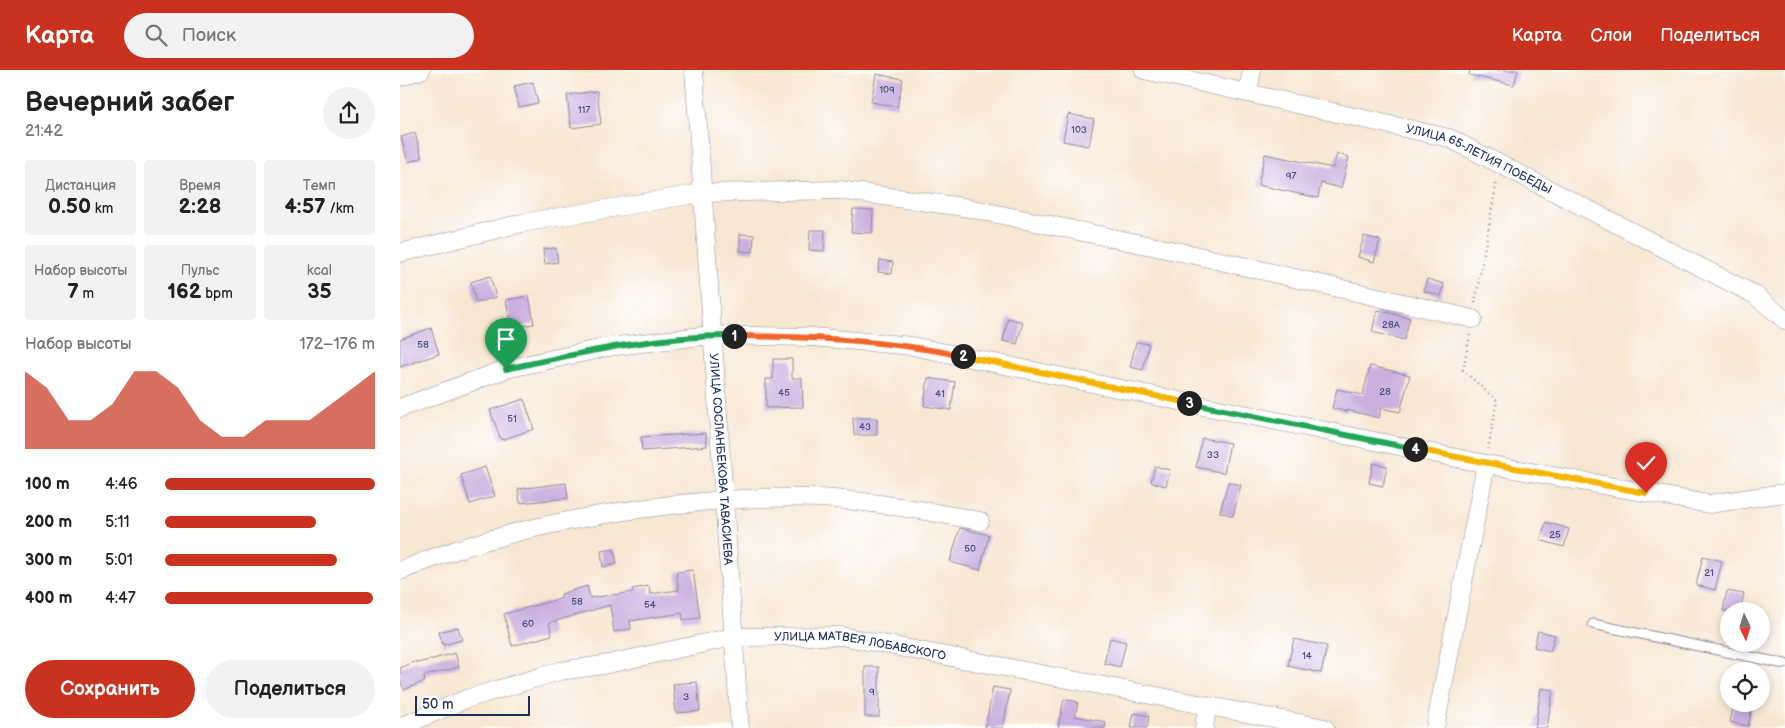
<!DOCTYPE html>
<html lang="ru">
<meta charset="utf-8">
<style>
:root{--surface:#fff;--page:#f2f2f2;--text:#222;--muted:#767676;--accent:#c8321e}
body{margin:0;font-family:"Balsamiq Sans",sans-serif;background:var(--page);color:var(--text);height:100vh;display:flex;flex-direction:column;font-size:19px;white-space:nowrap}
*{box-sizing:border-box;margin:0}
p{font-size:16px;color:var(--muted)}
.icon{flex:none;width:28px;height:28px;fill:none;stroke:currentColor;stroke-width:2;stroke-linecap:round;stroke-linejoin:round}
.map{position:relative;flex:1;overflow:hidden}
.panel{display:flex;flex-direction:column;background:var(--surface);width:400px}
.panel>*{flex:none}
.needle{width:32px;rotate:176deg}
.fabs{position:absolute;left:1320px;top:532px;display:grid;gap:10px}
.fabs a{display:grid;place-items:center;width:50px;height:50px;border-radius:50%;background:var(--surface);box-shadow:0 2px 8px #0003;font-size:25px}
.scale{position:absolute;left:15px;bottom:12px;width:115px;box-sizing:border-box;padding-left:5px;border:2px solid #1b2f5e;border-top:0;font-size:14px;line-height:18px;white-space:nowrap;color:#1b2f5e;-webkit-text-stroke:4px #fff;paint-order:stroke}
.pin{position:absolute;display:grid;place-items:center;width:42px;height:42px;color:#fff;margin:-51px -21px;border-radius:50% 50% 50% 0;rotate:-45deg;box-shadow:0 0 5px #0007}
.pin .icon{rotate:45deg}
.km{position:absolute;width:25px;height:25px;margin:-12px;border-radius:50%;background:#222;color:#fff;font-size:14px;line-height:25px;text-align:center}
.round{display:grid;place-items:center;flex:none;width:52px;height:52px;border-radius:26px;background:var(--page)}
.head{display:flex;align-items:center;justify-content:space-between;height:85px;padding:0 25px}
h1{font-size:28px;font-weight:700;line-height:38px}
.metrics{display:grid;grid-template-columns:repeat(3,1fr);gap:8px;height:85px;padding:5px 25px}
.metrics div{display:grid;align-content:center;border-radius:5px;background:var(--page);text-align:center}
.metrics b{font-size:21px;font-weight:700}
.metrics small{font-size:14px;font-weight:400}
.metrics p{font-size:14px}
.chart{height:140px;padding:10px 25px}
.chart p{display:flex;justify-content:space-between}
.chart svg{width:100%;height:90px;margin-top:5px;fill:var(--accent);opacity:.7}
.button{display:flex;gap:10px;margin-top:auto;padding:10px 25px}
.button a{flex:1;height:58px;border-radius:30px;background:var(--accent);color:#fff;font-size:20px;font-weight:700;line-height:58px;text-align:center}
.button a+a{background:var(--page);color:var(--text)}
ul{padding:0 25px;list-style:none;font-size:16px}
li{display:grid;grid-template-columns:80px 60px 1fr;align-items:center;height:38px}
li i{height:12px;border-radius:6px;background:var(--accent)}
header{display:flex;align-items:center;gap:30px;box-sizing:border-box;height:70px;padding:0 25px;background:var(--accent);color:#fff}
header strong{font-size:24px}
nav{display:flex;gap:28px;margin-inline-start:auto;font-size:18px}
.search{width:350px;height:45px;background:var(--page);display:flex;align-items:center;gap:12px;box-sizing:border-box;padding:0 18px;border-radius:28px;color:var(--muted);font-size:19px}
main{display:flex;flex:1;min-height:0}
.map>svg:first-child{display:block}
.building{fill:#c9b0e0}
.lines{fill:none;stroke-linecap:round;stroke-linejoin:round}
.service-casing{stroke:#898b98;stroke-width:11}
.minor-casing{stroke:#898b98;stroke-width:19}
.path{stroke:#898b98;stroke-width:2.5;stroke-dasharray:1 4;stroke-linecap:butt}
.service{stroke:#fff;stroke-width:9}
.minor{stroke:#fff;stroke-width:18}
.split-1-casing{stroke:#fff;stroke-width:10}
.split-2-casing{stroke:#fff;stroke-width:10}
.split-3-casing{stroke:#fff;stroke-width:10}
.split-4-casing{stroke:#fff;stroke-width:10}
.split-5-casing{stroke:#fff;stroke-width:10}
.split-1{stroke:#22a559;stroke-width:6}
.split-2{stroke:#f0652b;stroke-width:6}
.split-3{stroke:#f5b400;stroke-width:6}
.split-4{stroke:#22a559;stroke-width:6}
.split-5{stroke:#f5b400;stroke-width:6}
.labels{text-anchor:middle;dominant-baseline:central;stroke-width:4;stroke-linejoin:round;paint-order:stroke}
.number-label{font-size:10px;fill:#464f7e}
.street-label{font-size:12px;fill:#1b2f5e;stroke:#fff}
</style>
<header>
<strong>Карта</strong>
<div class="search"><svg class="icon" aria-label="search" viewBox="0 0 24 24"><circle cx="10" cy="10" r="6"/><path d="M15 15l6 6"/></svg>Поиск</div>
<nav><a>Карта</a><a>Слои</a><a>Поделиться</a></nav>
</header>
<main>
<section class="panel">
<div class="head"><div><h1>Вечерний забег</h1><p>21:42</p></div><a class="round"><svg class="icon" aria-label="share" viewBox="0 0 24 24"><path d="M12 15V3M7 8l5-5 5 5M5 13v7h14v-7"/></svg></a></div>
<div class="metrics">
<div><p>Дистанция</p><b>0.50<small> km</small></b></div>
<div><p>Время</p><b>2:28</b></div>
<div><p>Темп</p><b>4:57<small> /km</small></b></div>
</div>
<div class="metrics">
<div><p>Набор высоты</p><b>7<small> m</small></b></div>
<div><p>Пульс</p><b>162<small> bpm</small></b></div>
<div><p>kcal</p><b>35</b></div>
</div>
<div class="chart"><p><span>Набор высоты</span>172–176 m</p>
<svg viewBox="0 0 160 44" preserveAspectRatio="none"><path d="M0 44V6L10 14L20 30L30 30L40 22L50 6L60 6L70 14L80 30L90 38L100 38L110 30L120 30L130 30L140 22L150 14L160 6V44z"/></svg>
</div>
<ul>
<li><b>100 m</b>4:46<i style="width:100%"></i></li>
<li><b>200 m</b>5:11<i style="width:72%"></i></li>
<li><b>300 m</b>5:01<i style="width:82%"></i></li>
<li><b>400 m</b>4:47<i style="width:99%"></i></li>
</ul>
<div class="button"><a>Сохранить</a><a>Поделиться</a></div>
</section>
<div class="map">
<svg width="1385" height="658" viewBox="0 0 1385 658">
<rect width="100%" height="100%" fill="#fff"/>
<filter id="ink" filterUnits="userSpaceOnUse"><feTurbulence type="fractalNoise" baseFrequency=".02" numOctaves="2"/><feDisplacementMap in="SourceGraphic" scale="10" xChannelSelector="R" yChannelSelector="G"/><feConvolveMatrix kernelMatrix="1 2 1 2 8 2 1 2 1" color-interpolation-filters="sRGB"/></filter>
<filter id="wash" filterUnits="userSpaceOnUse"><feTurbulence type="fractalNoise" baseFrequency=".0096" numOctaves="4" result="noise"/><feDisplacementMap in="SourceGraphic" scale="20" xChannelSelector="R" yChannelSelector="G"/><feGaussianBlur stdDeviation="1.12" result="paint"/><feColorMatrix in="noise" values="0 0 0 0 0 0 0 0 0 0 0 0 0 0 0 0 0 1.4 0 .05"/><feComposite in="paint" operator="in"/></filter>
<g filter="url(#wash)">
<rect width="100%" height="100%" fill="#f7e7d2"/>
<g id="blocks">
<g class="building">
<polygon points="1070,0 1118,0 1114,15 1069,5"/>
<polygon points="476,4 503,9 497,37 471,32"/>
<polygon points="133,12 138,33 119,37 114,16"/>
<polygon points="197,21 201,54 171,58 167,25"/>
<polygon points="668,44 694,49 689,76 663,71"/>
<polygon points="15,63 22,88 8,92 1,67"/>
<polygon points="865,84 933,98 937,84 949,87 941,118 921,113 918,128 858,115"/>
<polygon points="453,139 473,140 472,163 451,162"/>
<polygon points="410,160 425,160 424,181 409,180"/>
<polygon points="340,164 354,165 353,182 340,181"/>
<polygon points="964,166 980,170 974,192 958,187"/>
<polygon points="156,178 158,192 145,194 143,179"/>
<polygon points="480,190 493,192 492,204 478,202"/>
<polygon points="90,206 96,227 76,233 71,212"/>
<polygon points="1027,209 1044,214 1041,226 1024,221"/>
<polygon points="129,226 134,254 111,258 106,230"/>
<polygon points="977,240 1010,248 1004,270 972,262"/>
<polygon points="608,248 623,252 617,274 603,271"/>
<polygon points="31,258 39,284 0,297 0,269"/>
<polygon points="736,272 749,274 743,300 730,297"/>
<polygon points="373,289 392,289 392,308 402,308 403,337 366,338 366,309 373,309"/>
<polygon points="970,296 1010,305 1000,342 981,338 979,348 947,340 947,342 932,338 937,319 963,325"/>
<polygon points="528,308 555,312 551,340 524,336"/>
<polygon points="124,329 134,359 101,370 90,340"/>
<polygon points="453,348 477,348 477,365 454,365"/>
<polygon points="306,363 307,376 242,381 241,367"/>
<polygon points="802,368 830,373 824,403 796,397"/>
<polygon points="973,393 987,396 983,416 969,413"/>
<polygon points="755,396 770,400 766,416 751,412"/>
<polygon points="85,397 95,426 70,434 61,405"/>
<polygon points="828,412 841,415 833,446 820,442"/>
<polygon points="166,413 168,428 120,433 118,419"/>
<polygon points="1146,452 1169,459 1164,477 1140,470"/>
<polygon points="560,458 589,465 580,500 550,492"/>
<polygon points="214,479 217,494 203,497 201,481"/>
<polygon points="1303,486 1322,491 1315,520 1296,515"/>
<polygon points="293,500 300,548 283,550 282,543 230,551 231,559 214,562 210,535 149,553 152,565 112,576 104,544 162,528 161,524 187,516 190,528 233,522 232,519 249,516 250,524 279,520 276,502"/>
<polygon points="1327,521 1344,524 1340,541 1323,541"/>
<polygon points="58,557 62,570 43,575 39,562"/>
<polygon points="1138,561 1155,565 1150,581 1134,577"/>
<polygon points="710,568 726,572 720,597 704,593"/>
<polygon points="894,569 927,576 921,603 888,596"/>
<polygon points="55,583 59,597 24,606 25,611 4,620 0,610 0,598 17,591 18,593"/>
<rect x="465" y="597" width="14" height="50"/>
<polygon points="297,612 300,641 276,643 273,614"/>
<polygon points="593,617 610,620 603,658 585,658"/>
<polygon points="1141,618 1153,620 1147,658 1135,658"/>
<polygon points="664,629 678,632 675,646 706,652 705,658 658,658"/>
<polygon points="1334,634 1352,637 1348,656 1330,652"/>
<polygon points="734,643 749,646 747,658 731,658"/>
</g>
</g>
</g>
<g filter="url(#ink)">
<use href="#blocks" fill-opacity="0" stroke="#898b98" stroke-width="1"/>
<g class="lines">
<defs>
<polyline id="service" points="1193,554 1385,594"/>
<g id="minor">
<path id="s1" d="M294 0 340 658"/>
<path id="s2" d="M744 0 1049 68 1355 225 1385 250"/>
<polyline points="0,7 21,0"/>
<polyline points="848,21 852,0"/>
<polyline points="0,183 122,153 302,123 439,120 563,137 790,184 1073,249"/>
<polyline points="0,338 106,299 208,277 311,265 412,267 512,276 1086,394 1309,434 1385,423"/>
<path d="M0 501C87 464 178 446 271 435 325 429 380 425 434 429 483 433 532 442 580 451"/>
<path id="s3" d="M0 657 66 629 160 601 203 595 333 567 441 566 925 658"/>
<polyline points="804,658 807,636"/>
<polyline points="1035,658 1086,394"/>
</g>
</defs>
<use href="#service" class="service-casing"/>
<use href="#minor" class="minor-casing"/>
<g class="path">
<polyline points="1075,233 1097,110"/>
<polyline points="1070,265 1063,300 1097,331 1088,379"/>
</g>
<use href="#service" class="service"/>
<use href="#minor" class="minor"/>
</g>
</g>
<g class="lines" filter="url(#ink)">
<defs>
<path id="split-1" d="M106 299C180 283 257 265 334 266"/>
<path id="split-2" d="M334 266C411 267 487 270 563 286"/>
<polyline id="split-3" points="563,286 789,333"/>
<polyline id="split-4" points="789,333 1015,379"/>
<polyline id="split-5" points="1015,379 1246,423"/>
</defs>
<use href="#split-1" class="split-1-casing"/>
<use href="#split-2" class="split-2-casing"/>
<use href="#split-3" class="split-3-casing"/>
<use href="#split-4" class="split-4-casing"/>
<use href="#split-5" class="split-5-casing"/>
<use href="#split-1" class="split-1"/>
<use href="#split-2" class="split-2"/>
<use href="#split-3" class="split-3"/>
<use href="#split-4" class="split-4"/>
<use href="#split-5" class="split-5"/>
</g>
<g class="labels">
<g class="number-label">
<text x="487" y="20">109</text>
<text x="184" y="40">117</text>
<text x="679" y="60">103</text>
<text x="891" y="106">97</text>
<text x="991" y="255">28А</text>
<text x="23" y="275">58</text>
<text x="985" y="322">28</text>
<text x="384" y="323">45</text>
<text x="540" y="324">41</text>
<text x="112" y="349">51</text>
<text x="465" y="357">43</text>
<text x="813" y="385">33</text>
<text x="1155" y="465">25</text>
<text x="570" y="479">50</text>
<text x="1309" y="503">21</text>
<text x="177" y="532">58</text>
<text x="250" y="535">54</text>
<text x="128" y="554">60</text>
<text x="907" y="586">14</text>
<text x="472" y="622">9</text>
<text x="286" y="627">3</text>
</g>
<g class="street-label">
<text stroke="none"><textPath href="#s2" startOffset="348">УЛИЦА 65-ЛЕТИЯ ПОБЕДЫ</textPath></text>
<text stroke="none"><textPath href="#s1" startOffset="390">УЛИЦА СОСЛАНБЕКОВА ТАВАСИЕВА</textPath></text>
<text stroke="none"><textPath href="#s3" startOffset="474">УЛИЦА МАТВЕЯ ЛОБАВСКОГО</textPath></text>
</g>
</g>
</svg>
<div class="fabs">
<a><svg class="needle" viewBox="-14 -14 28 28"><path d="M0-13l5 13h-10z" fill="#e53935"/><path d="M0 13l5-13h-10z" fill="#767676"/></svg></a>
<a><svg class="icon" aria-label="locate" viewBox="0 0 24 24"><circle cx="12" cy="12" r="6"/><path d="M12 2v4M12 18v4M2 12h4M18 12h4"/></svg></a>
</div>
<div class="scale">50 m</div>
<div class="pin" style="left:106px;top:299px;background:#1e9e55"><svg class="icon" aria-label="arrive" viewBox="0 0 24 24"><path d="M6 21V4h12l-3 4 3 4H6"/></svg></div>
<div class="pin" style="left:1246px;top:423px;background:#d93025"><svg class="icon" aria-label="check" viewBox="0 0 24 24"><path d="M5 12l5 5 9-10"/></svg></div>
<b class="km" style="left:334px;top:266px">1</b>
<b class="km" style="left:563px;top:286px">2</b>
<b class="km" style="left:789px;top:333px">3</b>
<b class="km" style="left:1015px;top:379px">4</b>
</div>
</main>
